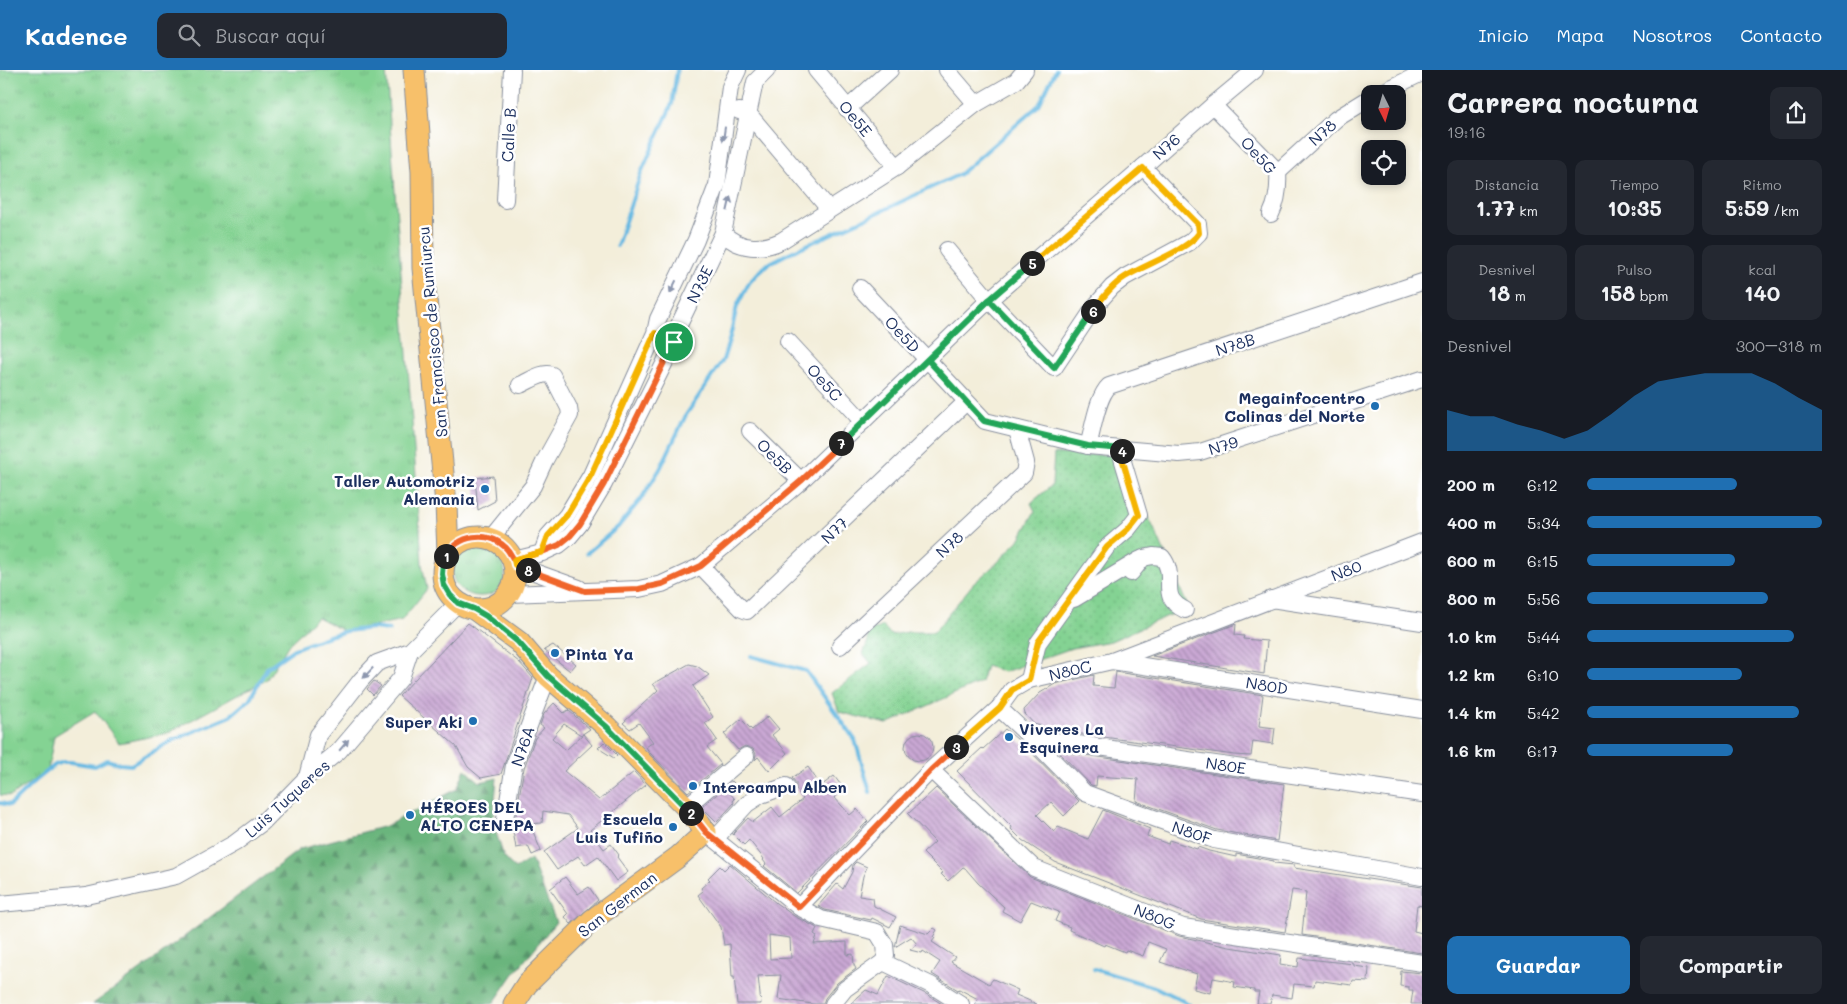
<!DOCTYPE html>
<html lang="es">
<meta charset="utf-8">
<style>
:root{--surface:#171b24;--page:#242831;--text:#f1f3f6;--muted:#9ea1a6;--accent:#1f6fb2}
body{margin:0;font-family:Mali,sans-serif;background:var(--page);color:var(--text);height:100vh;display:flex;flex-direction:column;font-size:19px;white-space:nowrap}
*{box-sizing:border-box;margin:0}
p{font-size:16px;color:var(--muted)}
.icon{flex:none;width:28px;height:28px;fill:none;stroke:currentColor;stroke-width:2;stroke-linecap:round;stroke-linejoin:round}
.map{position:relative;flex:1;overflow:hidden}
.drawer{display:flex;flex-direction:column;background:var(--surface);width:425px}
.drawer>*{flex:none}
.needle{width:32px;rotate:175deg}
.controls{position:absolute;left:1361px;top:15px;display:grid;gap:10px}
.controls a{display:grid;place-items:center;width:45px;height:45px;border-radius:10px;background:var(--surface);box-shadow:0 2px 8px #0003;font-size:25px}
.pin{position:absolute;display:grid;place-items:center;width:42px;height:42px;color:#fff;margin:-21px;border:2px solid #fff;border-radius:50%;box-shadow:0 1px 5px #0007}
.km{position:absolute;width:25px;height:25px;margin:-12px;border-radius:50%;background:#222;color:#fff;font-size:14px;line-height:25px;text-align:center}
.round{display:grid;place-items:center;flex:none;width:52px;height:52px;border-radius:10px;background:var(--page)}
.headline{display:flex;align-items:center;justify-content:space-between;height:85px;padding:0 25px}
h1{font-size:28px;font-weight:700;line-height:38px}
.stats{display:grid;grid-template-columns:repeat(3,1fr);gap:8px;height:85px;padding:5px 25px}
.stats div{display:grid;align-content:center;border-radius:10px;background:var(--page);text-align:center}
.stats b{font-size:21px;font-weight:700}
.stats small{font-size:14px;font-weight:400}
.stats p{font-size:14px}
.chart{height:140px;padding:10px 25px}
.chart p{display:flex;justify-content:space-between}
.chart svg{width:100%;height:90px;margin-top:5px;fill:var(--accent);opacity:.7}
.action{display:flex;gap:10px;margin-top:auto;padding:10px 25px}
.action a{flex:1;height:58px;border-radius:10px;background:var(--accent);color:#fff;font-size:20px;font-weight:700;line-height:58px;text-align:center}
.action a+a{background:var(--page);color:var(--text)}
ul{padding:0 25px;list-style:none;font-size:16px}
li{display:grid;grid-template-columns:80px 60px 1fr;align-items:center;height:38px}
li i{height:12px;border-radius:6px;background:var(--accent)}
header{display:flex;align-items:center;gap:30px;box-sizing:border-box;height:70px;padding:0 25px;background:var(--accent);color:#fff}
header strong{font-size:24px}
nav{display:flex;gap:28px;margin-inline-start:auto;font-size:18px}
.search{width:350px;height:45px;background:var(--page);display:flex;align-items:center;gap:12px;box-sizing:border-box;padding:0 18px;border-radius:10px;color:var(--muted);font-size:19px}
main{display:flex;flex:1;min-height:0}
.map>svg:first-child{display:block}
.grass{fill:url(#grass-tufts);stroke:#508178}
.forest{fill:url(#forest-firs);stroke:#43726e}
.park{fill:url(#park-dots);stroke:#508178}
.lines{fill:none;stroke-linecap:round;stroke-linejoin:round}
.stream{stroke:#67b9e2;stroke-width:4}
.building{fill:url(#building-back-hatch);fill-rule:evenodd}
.minor-casing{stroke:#878e9c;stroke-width:18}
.major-casing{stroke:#878e9c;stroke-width:23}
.minor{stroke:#fff;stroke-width:16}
.major{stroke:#f7c06b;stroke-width:21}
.oneway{fill:#8d97ae}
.split-1-casing{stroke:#fff;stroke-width:10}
.split-2-casing{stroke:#fff;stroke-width:10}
.split-3-casing{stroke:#fff;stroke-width:10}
.split-4-casing{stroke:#fff;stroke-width:10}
.split-5-casing{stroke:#fff;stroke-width:10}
.split-6-casing{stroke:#fff;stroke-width:10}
.split-7-casing{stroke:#fff;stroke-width:10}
.split-8-casing{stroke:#fff;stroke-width:10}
.split-9-casing{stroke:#fff;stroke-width:10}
.split-1{stroke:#f0652b;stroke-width:6}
.split-2{stroke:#22a559;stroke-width:6}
.split-3{stroke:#f0652b;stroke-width:6}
.split-4{stroke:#f5b400;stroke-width:6}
.split-5{stroke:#22a559;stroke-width:6}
.split-6{stroke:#f5b400;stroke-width:6}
.split-7{stroke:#22a559;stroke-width:6}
.split-8{stroke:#f0652b;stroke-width:6}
.split-9{stroke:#f5b400;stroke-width:6}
.poi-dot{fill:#1f6fb2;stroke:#fff;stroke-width:2}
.labels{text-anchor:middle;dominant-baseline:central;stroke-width:5;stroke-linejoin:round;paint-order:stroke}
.street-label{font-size:16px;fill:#1b2f5e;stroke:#fff}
.poi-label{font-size:16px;font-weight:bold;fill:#1b2f5e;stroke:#fff;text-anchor:end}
</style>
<header>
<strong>Kadence</strong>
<div class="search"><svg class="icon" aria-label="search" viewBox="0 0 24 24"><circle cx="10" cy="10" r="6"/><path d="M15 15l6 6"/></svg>Buscar aquí</div>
<nav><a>Inicio</a><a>Mapa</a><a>Nosotros</a><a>Contacto</a></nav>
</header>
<main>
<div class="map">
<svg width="1422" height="934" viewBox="0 0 1422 934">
<defs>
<pattern id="grass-tufts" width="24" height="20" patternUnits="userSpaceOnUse" patternTransform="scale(1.25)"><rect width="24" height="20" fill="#84d393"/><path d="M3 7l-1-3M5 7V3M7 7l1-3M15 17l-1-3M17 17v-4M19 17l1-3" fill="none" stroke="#71b581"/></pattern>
<pattern id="forest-firs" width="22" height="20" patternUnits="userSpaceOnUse" patternTransform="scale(1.25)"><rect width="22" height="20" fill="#6bb57d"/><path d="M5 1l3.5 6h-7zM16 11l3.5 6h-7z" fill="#57946a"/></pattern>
<pattern id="park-dots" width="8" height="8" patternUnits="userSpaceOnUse" patternTransform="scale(1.25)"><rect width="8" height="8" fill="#84d393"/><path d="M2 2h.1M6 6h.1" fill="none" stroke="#71b581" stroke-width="1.8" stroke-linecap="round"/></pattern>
<pattern id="building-back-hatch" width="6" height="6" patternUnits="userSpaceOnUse" patternTransform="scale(1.25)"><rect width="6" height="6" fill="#caa8d4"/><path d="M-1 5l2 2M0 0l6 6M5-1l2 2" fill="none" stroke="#a389af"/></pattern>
</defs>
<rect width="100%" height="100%" fill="#fff"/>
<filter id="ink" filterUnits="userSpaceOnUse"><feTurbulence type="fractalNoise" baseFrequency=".02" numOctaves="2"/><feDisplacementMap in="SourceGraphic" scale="10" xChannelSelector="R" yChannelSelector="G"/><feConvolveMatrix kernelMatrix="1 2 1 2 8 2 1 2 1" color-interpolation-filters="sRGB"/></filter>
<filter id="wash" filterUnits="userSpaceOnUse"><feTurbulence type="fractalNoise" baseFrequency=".0096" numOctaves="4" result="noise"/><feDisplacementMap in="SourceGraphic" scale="20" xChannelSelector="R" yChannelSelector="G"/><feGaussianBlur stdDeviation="1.12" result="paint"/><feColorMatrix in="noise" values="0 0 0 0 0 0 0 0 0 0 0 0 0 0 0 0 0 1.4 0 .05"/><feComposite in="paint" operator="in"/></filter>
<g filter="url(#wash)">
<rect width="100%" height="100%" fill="#f3eeda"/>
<g class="grass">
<polygon points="0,0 386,0 420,460 422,494 427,519 402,550 346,562 317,547 289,574 267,609 168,663 119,673 95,641 54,666 48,700 11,726 0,725"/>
<path d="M474 472C495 476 516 499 498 520 493 525 486 526 480 526 446 526 441 481 474 472Z"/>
</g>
<polygon class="forest" points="465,699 480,712 497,708 493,753 504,787 515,799 531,789 556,852 513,905 493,934 93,934 143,898 300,779 386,756 457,719"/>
<polygon class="park" points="1054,384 1119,385 1157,465 1188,537 1111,571 1072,578 1004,602 986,596 981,612 887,654 839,642 832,623 871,593 863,584 868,571 869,562 883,556 891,565 908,562 934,562 973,514 997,493 1019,470 1035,441 1031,433 1052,415"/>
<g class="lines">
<g class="stream">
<polyline points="617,176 641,103 672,34 677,0"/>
<polyline points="587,483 618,457 641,429 660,399 686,345 723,290 730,267 737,236 749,213 758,203 768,194 791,182 871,146 960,104 1039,35 1056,0"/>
<polyline points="751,586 806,601 855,670 870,722"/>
<polyline points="0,733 10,735 33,713 55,695 63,692 71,692 95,696 107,690 120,694 131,695 173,670 229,647 249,630 267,598 294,579 329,566 347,561 373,558 389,560"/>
<polyline points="1094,899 1157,918 1189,934"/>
</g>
</g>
<g id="blocks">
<g class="building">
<polygon points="493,406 495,431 478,440 475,408"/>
<polygon points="468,553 519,592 533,608 501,704 481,708 468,697 456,676 399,626"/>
<polygon points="1236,554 1235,565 1244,566 1243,569 1267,571 1264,604 1152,586"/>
<polygon points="553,575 576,594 570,601 544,580"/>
<polygon points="689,594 697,596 709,605 693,616 713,647 705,653 717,670 707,677 721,694 688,722 649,682 646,677 653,672 639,653 630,659 623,653 658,620 653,614"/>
<polygon points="1116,602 1263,625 1259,656 1275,658 1273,674 1253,671 1251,686 1234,685 1060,661 1034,654 1025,644 1024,640 1040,623 1055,614 1094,605 1093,616 1114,618"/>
<polygon points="374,611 381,616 373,625 367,619"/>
<polygon points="554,633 564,643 568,640 590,659 581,665 564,654 552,668 566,680 583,664 592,675 564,701 599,730 634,702 646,715 590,760 604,779 611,774 619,785 617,787 628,802 616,811 598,786 585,795 578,786 557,800 544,782 578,758 568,745 543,741 542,753 530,754 541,781 532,785 528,776 516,778 512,756 515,751 524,698 535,668 544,658 540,655 544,644"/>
<polygon points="768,646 779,659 772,665 787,683 769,701 758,687 755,690 756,684 753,679 745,676 738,680 724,664 741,649 752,660"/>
<polygon points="1005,659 1023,674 1079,731 1064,746 1051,732 1037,745 1054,762 1058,757 1088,769 1103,740 1150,759 1147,766 1168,774 1169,770 1197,779 1198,777 1209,781 1236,787 1236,784 1274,791 1274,793 1294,795 1294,798 1422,817 1422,836 1417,835 1414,861 1422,863 1422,883 1302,865 1306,822 1292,820 1285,862 1201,849 1055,792 1022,770 1011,759 1012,757 957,701 982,678 983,679"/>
<circle cx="919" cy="677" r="14"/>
<polygon points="604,672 617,685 614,688 598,678"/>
<polygon points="1058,681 1284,714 1277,771 1217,760 1136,731 1138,709 1097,706 1096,716 1091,715"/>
<polygon points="808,697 821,716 834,706 844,719 834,727 850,745 857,739 868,751 797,823 764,796 766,794 763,790 764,789 749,770 744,775 733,764 748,748 753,752 772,737 780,747 803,729 796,719 796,713 792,708"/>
<polygon points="732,711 734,713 728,718 729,720 728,721 735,729 733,731 734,733 717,752 702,737"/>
<polygon points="936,718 1030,807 1179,866 1229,877 1281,885 1280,894 1298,897 1299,888 1354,894 1354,896 1369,898 1368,912 1353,911 1352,915 1315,910 1314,916 1294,914 1292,928 1272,925 1270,934 1257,934 1259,922 1254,922 1254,920 1234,917 1235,912 1213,908 1210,923 1194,919 1197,904 1160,892 1166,879 1148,872 1143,886 1126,880 1125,882 1105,874 1104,876 1069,860 1070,857 1055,851 1059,842 1031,831 1020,851 1002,841 1004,837 978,813 965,798 963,797 948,811 941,804 943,803 923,783 935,772 908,744"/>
<polygon points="856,792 867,797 863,806 859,826 873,828 874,836 896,847 890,857 872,848 871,850 825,840 818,836 837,814 843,819 852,802 853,795"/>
<path d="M730 794 776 833 794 846 817 858 814 864 817 866 814 874 847 872V885L853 884 854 895 856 899 837 913 825 928 823 934H812L778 929 781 905 758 906 761 934H737L734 907H732L730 874 724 875 721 857 698 825 703 821 701 818 710 810 708 808 720 796 724 800ZM769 865 790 868 791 888 770 889Z"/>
<polygon points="565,807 578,824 589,817 598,830 571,854 565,847 568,844 550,819"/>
<polygon points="900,855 928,864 934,858 937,860 933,867 935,868 932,872 955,887 951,892 989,914 993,909 1018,920 1016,925 1037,934 975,934 978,929 959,919 958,920 932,904 940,892 923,881 922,883 910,880 917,874 911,867 895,877"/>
<polygon points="1401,901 1422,903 1422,934 1411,934 1413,920 1409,920 1409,917 1400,916"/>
<polygon points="888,906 926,924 942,934 850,934 866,920 878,925"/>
</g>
</g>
</g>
<g filter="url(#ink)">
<use href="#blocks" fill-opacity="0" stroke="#878e9c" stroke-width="1"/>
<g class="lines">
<defs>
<g id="minor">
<polyline points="816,0 897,97"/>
<polyline points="947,0 976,34"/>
<polyline points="1378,24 1422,3"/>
<path d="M1213 35 1278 102C1279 117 1278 130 1271 144"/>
<polyline points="847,39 890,0"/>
<polyline points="739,41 747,42 829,139"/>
<polyline points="1278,102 1336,49 1370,28"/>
<polyline points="505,130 512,0"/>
<path d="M723 163C739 180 762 180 781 171L897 97 976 34 1016 11 1025 0"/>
<polyline points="947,180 989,230 1054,298 1096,235 1112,217 1125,207 1190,172 1199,163 1198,154 1143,97"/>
<polyline points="860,218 985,351 1088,376 1179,384 1200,382 1422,309"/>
<polyline points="788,271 863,352"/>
<polyline points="750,361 801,411"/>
<path d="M1088 376C1093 360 1097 327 1109 316L1422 212"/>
<path d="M491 468 533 416 545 390 570 345 569 338 552 305C542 301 530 311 520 315"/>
<polyline points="542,483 548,466 567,445 591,405 655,263 658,249 696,170 717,115 730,17 738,0"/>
<polyline points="514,490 542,483 559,475 570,466 580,454 604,414 664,294 674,272 677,259 723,163 755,12 767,0"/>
<polyline points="515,495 579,518"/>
<polyline points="701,496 742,539 747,541 966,332"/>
<path d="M1131 503 1143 488 1153 486 1162 487C1179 508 1156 526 1185 540"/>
<polyline points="509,524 639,519 662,514 701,496 801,411 989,230 1143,97 1213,35 1255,0"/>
<polyline points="1074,529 1139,490"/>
<polyline points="1271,529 1422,552"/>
<polyline points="840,576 1024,403 1026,392 1017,359"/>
<polyline points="1112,591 1422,640"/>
<polyline points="1029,610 1038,573 1107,477 1128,459 1139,445 1122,388 1122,379"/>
<polyline points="999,638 1030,667 1085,723 1214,770 1422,807"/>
<polyline points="1030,667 1422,724"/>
<polyline points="931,700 1034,798 1183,857 1422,893"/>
<polyline points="307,707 318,665 361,610 377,593 410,581 458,533"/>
<polyline points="686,737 746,686"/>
<polyline points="505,749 514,695 548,606"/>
<polyline points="706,762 799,837 821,849 877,862 885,875 886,885 883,892 845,919 833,934"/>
<polyline points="715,769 747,734 761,725 786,716"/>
<polyline points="0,834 86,826 176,806 235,773 263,752 307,707 339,681 401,608 410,581"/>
<polyline points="799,837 931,700 999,638 1012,620 1029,610 1112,591 1422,472"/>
<polyline points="883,892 931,915 961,934"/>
</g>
<g id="major">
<polyline points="414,0 422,102 423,198 446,434 448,483"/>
<circle cx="479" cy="503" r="36"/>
<polyline points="474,539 519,572 548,606 607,657 686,737 706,762 678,787 592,850 527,914 514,934"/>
</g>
</defs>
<use href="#minor" class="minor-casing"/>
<use href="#major" class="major-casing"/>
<use href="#minor" class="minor"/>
<use href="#major" class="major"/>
</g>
<defs><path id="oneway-solid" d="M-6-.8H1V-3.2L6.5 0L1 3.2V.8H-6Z" transform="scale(1.25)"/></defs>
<g class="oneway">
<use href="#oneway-solid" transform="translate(724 64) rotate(98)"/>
<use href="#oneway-solid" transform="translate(729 134) rotate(-77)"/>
<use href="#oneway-solid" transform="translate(673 217) rotate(116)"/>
<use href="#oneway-solid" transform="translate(368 603) rotate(133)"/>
<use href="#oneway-solid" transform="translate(344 675) rotate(-50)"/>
</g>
</g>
<g class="lines" filter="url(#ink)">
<defs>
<path id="split-1" d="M446 486C457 465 488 460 505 477 509 480 511 486 514 490L542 482 559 475 570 466 580 454 604 414 674 272"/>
<polyline id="split-2" points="446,486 443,493 442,504 444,515 450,525 458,533 474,539 486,546 518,572 548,606 607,657 691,743"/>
<polyline id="split-3" points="691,743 706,762 799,837 931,700 956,677"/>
<polyline id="split-4" points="956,677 1000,638 1012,620 1029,610 1038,572 1107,477 1128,459 1139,445 1122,388 1122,381"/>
<polyline id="split-5" points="1032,193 989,230 928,290 984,351 1088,376 1122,379 1122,381"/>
<path id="split-6" d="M1032 193 1143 98 1198 154 1199 163C1188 180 1144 195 1125 207 1112 215 1102 228 1093 241"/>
<polyline id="split-7" points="841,373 989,230 1054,298 1093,241"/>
<polyline id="split-8" points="528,500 585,521 639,519 662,514 701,496 801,411 841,373"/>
<polyline id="split-9" points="528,500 515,495 514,490 542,482 548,466 567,445 591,405 655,263 674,272"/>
</defs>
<use href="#split-1" class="split-1-casing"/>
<use href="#split-2" class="split-2-casing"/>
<use href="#split-3" class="split-3-casing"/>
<use href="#split-4" class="split-4-casing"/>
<use href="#split-5" class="split-5-casing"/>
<use href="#split-6" class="split-6-casing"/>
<use href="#split-7" class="split-7-casing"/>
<use href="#split-8" class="split-8-casing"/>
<use href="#split-9" class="split-9-casing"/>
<use href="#split-1" class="split-1"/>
<use href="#split-2" class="split-2"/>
<use href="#split-3" class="split-3"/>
<use href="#split-4" class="split-4"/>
<use href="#split-5" class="split-5"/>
<use href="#split-6" class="split-6"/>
<use href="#split-7" class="split-7"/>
<use href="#split-8" class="split-8"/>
<use href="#split-9" class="split-9"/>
</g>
<g class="poi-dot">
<circle cx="1375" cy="336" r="5"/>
<circle cx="485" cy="419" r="5"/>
<circle cx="555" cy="583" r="5"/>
<circle cx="473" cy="651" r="5"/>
<circle cx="1009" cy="667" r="5"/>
<circle cx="693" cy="716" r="5"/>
<circle cx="410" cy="745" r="5"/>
<circle cx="673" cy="757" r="5"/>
</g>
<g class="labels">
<g class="street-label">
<text transform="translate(856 48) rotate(50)">Oe5E</text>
<text transform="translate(1322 62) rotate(-42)">N78</text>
<text transform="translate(508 65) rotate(-87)">Calle B</text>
<text transform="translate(1166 76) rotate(-42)">N76</text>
<text transform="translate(1259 85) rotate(48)">Oe5G</text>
<text transform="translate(699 214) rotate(-64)">N73E</text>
<text transform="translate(432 262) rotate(-95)">San Francisco de Rumiurcu</text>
<text transform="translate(903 264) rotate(47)">Oe5D</text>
<text transform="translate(1235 274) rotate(-18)">N78B</text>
<text transform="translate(825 312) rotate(48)">Oe5C</text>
<text transform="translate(1223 375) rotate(-17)">N79</text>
<text transform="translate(775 386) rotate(45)">Oe5B</text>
<text transform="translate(834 460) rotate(-44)">N77</text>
<text transform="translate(949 474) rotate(-43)">N78</text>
<text transform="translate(1346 500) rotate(-21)">N80</text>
<text transform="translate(1070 600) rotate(-13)">N80C</text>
<text transform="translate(1267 615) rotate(9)">N80D</text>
<text transform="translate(522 676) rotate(-71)">N76A</text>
<text transform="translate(1226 695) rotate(8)">N80E</text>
<text transform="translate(287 728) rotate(-42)">Luis Tuqueres</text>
<text transform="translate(1192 762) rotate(19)">N80F</text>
<text transform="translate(617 834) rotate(-38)">San German</text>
<text transform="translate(1155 846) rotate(22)">N80G</text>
</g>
<g class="poi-label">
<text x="1365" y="327">Megainfocentro<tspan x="1365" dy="18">Colinas del Norte</tspan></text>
<text x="475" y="410">Taller Automotriz<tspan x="475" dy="18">Alemania</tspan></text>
<text x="565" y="583" text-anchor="start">Pinta Ya</text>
<text x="463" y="651">Super Aki</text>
<text x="1019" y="658" text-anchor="start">Viveres La<tspan x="1019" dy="18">Esquinera</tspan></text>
<text x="703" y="716" text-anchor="start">Intercampu Alben</text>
<text x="420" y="736" text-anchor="start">HÉROES DEL<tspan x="420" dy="18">ALTO CENEPA</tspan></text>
<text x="663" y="748">Escuela<tspan x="663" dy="18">Luis Tufiño</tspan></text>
</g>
</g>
</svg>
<div class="controls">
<a><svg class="needle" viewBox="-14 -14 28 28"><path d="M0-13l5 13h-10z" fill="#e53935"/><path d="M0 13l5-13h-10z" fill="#9ea1a6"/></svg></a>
<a><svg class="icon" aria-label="locate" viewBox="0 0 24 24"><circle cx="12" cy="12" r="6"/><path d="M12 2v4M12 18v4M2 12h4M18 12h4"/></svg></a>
</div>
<div class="pin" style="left:674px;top:272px;background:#1e9e55"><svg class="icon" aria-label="arrive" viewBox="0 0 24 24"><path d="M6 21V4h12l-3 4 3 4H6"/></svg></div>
<b class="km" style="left:446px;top:486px">1</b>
<b class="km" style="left:691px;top:743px">2</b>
<b class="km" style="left:956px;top:677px">3</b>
<b class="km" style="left:1122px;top:381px">4</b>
<b class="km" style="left:1032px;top:193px">5</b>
<b class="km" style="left:1093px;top:241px">6</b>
<b class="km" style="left:841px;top:373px">7</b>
<b class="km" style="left:528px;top:500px">8</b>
</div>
<section class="drawer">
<div class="headline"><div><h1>Carrera nocturna</h1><p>19:16</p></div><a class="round"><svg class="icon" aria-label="share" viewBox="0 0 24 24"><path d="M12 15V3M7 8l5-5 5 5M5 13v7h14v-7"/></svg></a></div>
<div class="stats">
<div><p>Distancia</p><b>1.77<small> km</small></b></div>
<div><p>Tiempo</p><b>10:35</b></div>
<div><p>Ritmo</p><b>5:59<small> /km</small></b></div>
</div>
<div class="stats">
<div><p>Desnivel</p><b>18<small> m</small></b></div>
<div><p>Pulso</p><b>158<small> bpm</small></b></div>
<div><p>kcal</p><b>140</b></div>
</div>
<div class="chart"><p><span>Desnivel</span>300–318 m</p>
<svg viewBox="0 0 160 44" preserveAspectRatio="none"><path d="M0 44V24L10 27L20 27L30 31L40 34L50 38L60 34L70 26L80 17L90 10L100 8L110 6L120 6L130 6L140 11L150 18L160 24V44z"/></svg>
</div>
<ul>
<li><b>200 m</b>6:12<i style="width:64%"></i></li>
<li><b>400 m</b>5:34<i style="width:100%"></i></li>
<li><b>600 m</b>6:15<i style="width:63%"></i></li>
<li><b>800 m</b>5:56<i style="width:77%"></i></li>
<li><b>1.0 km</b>5:44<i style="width:88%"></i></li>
<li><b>1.2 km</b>6:10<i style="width:66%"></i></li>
<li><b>1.4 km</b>5:42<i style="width:90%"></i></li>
<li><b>1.6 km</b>6:17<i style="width:62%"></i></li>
</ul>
<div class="action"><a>Guardar</a><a>Compartir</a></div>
</section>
</main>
